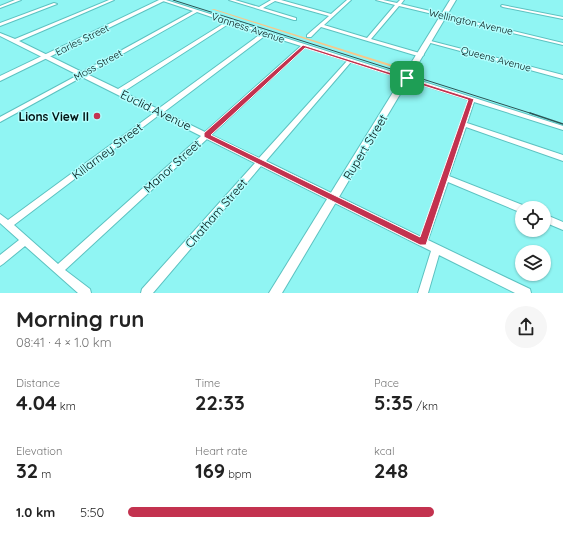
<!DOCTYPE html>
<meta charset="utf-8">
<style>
:root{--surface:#fff;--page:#f6f6f6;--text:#222;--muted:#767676;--accent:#c3324f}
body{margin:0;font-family:Quicksand,sans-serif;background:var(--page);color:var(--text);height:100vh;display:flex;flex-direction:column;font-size:15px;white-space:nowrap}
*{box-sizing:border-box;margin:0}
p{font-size:13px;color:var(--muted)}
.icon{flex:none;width:22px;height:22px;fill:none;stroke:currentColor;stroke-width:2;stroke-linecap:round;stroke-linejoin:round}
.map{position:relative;height:293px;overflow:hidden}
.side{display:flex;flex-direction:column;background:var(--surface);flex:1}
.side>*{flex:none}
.buttons{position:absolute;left:515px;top:201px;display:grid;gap:8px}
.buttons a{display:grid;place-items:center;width:36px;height:36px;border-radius:50%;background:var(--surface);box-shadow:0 1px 3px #0004;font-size:20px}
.pin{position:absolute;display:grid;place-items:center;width:34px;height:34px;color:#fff;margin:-17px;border-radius:8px;box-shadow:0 2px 6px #0006}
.round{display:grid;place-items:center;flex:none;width:42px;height:42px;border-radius:21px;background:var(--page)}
.summary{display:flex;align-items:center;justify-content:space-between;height:68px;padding:0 16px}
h1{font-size:22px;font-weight:700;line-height:30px}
.figures{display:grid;grid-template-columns:repeat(3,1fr);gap:6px;height:68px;padding:4px 16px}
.figures div{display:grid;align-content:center}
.figures b{font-size:20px;font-weight:700}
.figures small{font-size:11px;font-weight:400}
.figures p{font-size:11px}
ul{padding:0 16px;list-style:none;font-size:13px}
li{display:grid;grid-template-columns:64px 48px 1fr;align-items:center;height:30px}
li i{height:10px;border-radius:5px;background:var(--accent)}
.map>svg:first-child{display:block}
.green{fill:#f5c88c}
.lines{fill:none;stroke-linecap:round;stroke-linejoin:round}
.street-casing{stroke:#5cc2c1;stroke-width:2}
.secondary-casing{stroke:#5cc2c1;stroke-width:2}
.street{fill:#fff;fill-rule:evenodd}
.secondary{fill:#fff;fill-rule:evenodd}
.rail-far1{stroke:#2b5555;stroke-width:1}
.rail{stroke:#2b5555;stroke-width:1.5}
.route{fill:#c3324f;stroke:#fff;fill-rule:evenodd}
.poi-dot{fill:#c3324f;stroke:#b1fefd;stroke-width:1.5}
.labels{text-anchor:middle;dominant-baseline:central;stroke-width:3;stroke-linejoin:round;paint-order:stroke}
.far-street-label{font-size:10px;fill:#001212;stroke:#b1fefd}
.street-label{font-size:12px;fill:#001212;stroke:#b1fefd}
.poi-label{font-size:12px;font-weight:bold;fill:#001212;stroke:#b1fefd;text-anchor:end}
</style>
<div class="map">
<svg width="563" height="293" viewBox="0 0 563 293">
<rect width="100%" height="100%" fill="#90f5f3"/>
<polygon class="green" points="211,9 214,9 396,66 392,67"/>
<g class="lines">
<defs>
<g id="street">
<polygon points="15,0 21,0 0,8 0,6"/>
<path d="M109 0H114L19 41 82 72 193 11 160 0H166L563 126V130L474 102 467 123 563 155V161L466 127 449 176 525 206 526 208H522V213L448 182 428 240 530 289 531 293H515L439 255 428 293H418L431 251 261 166 153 293H141L142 289 255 163 207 139 65 270 90 289 91 293H78L25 246 3 264 0 266V255L19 240 0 223V214L8 220 154 113 82 77 0 122V117L78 75 0 36V33L15 39ZM197 12 226 22 118 89 87 74ZM230 23 262 33 158 109 123 92ZM266 35 301 46 205 132 164 112ZM305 47 347 61 259 158 211 135ZM351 62 469 100 421 237 266 161ZM159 115 201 136 58 264 14 225Z"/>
<polygon points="229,0 235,0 259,7 271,0 281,0 331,14 347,0 351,0 324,25 367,38 395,5 376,0 383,0 397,3 400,0 404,0 401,4 563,43 563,45 399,6 371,39 423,54 424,55 421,57 321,27 311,37 307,37 307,35 329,16 275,1 263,8 296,18 296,20 294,20"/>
<polygon points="54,3 57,4 0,26 0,23"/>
<polygon points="502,5 563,17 563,19 503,7 501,6"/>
<polygon points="427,40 563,75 563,79 427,42"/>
<polygon points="544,214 563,222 563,230 544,222"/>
</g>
<g id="secondary">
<polygon points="159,0 166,0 0,81 0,76"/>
<polygon points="450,0 456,0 282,293 269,293"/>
</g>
</defs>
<use href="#street" class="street-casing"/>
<use href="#secondary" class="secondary-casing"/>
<use href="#street" class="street"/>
<use href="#secondary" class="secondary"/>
<polyline class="rail-far1" points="173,0 533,114"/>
<polyline class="rail" points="530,113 563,124"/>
</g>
<path class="route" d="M303 45 474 99 426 245H420L204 137V133ZM305 48 468 100 420 237 211 135Z"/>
<circle class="poi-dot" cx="97" cy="116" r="4"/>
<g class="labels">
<g class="far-street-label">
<text transform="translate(471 22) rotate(13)">Wellington Avenue</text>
<text transform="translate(248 28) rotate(18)">Vanness Avenue</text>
<text transform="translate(82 40) rotate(-26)">Earles Street</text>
<text transform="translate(496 59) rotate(15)">Queens Avenue</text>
<text transform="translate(98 65) rotate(-29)">Moss Street</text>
</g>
<g class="street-label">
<text transform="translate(156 110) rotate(26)">Euclid Avenue</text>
<text transform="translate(365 147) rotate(-59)">Rupert Street</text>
<text transform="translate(107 151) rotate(-37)">Killarney Street</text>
<text transform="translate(172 166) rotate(-42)">Manor Street</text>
<text transform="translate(216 213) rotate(-49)">Chatham Street</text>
</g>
<g class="poi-label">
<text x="89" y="116">Lions View II</text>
</g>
</g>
</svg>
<div class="buttons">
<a><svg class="icon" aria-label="locate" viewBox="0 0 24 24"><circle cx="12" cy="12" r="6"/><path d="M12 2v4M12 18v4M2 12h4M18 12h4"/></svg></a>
<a><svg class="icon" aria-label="layers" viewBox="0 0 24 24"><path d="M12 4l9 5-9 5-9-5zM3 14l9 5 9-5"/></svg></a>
</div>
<div class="pin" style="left:407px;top:78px;background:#1e9e55"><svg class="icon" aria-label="arrive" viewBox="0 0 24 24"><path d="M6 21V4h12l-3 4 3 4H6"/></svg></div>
</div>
<section class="side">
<div class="summary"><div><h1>Morning run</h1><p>08:41 · 4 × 1.0 km</p></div><a class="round"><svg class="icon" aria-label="share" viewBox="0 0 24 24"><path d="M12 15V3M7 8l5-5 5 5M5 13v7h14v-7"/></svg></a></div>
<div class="figures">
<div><p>Distance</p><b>4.04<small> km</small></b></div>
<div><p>Time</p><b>22:33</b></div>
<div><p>Pace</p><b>5:35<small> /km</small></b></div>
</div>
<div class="figures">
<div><p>Elevation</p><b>32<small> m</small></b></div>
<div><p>Heart rate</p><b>169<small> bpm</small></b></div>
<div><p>kcal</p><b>248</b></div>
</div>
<ul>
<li><b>1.0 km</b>5:50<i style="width:73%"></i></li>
</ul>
</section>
